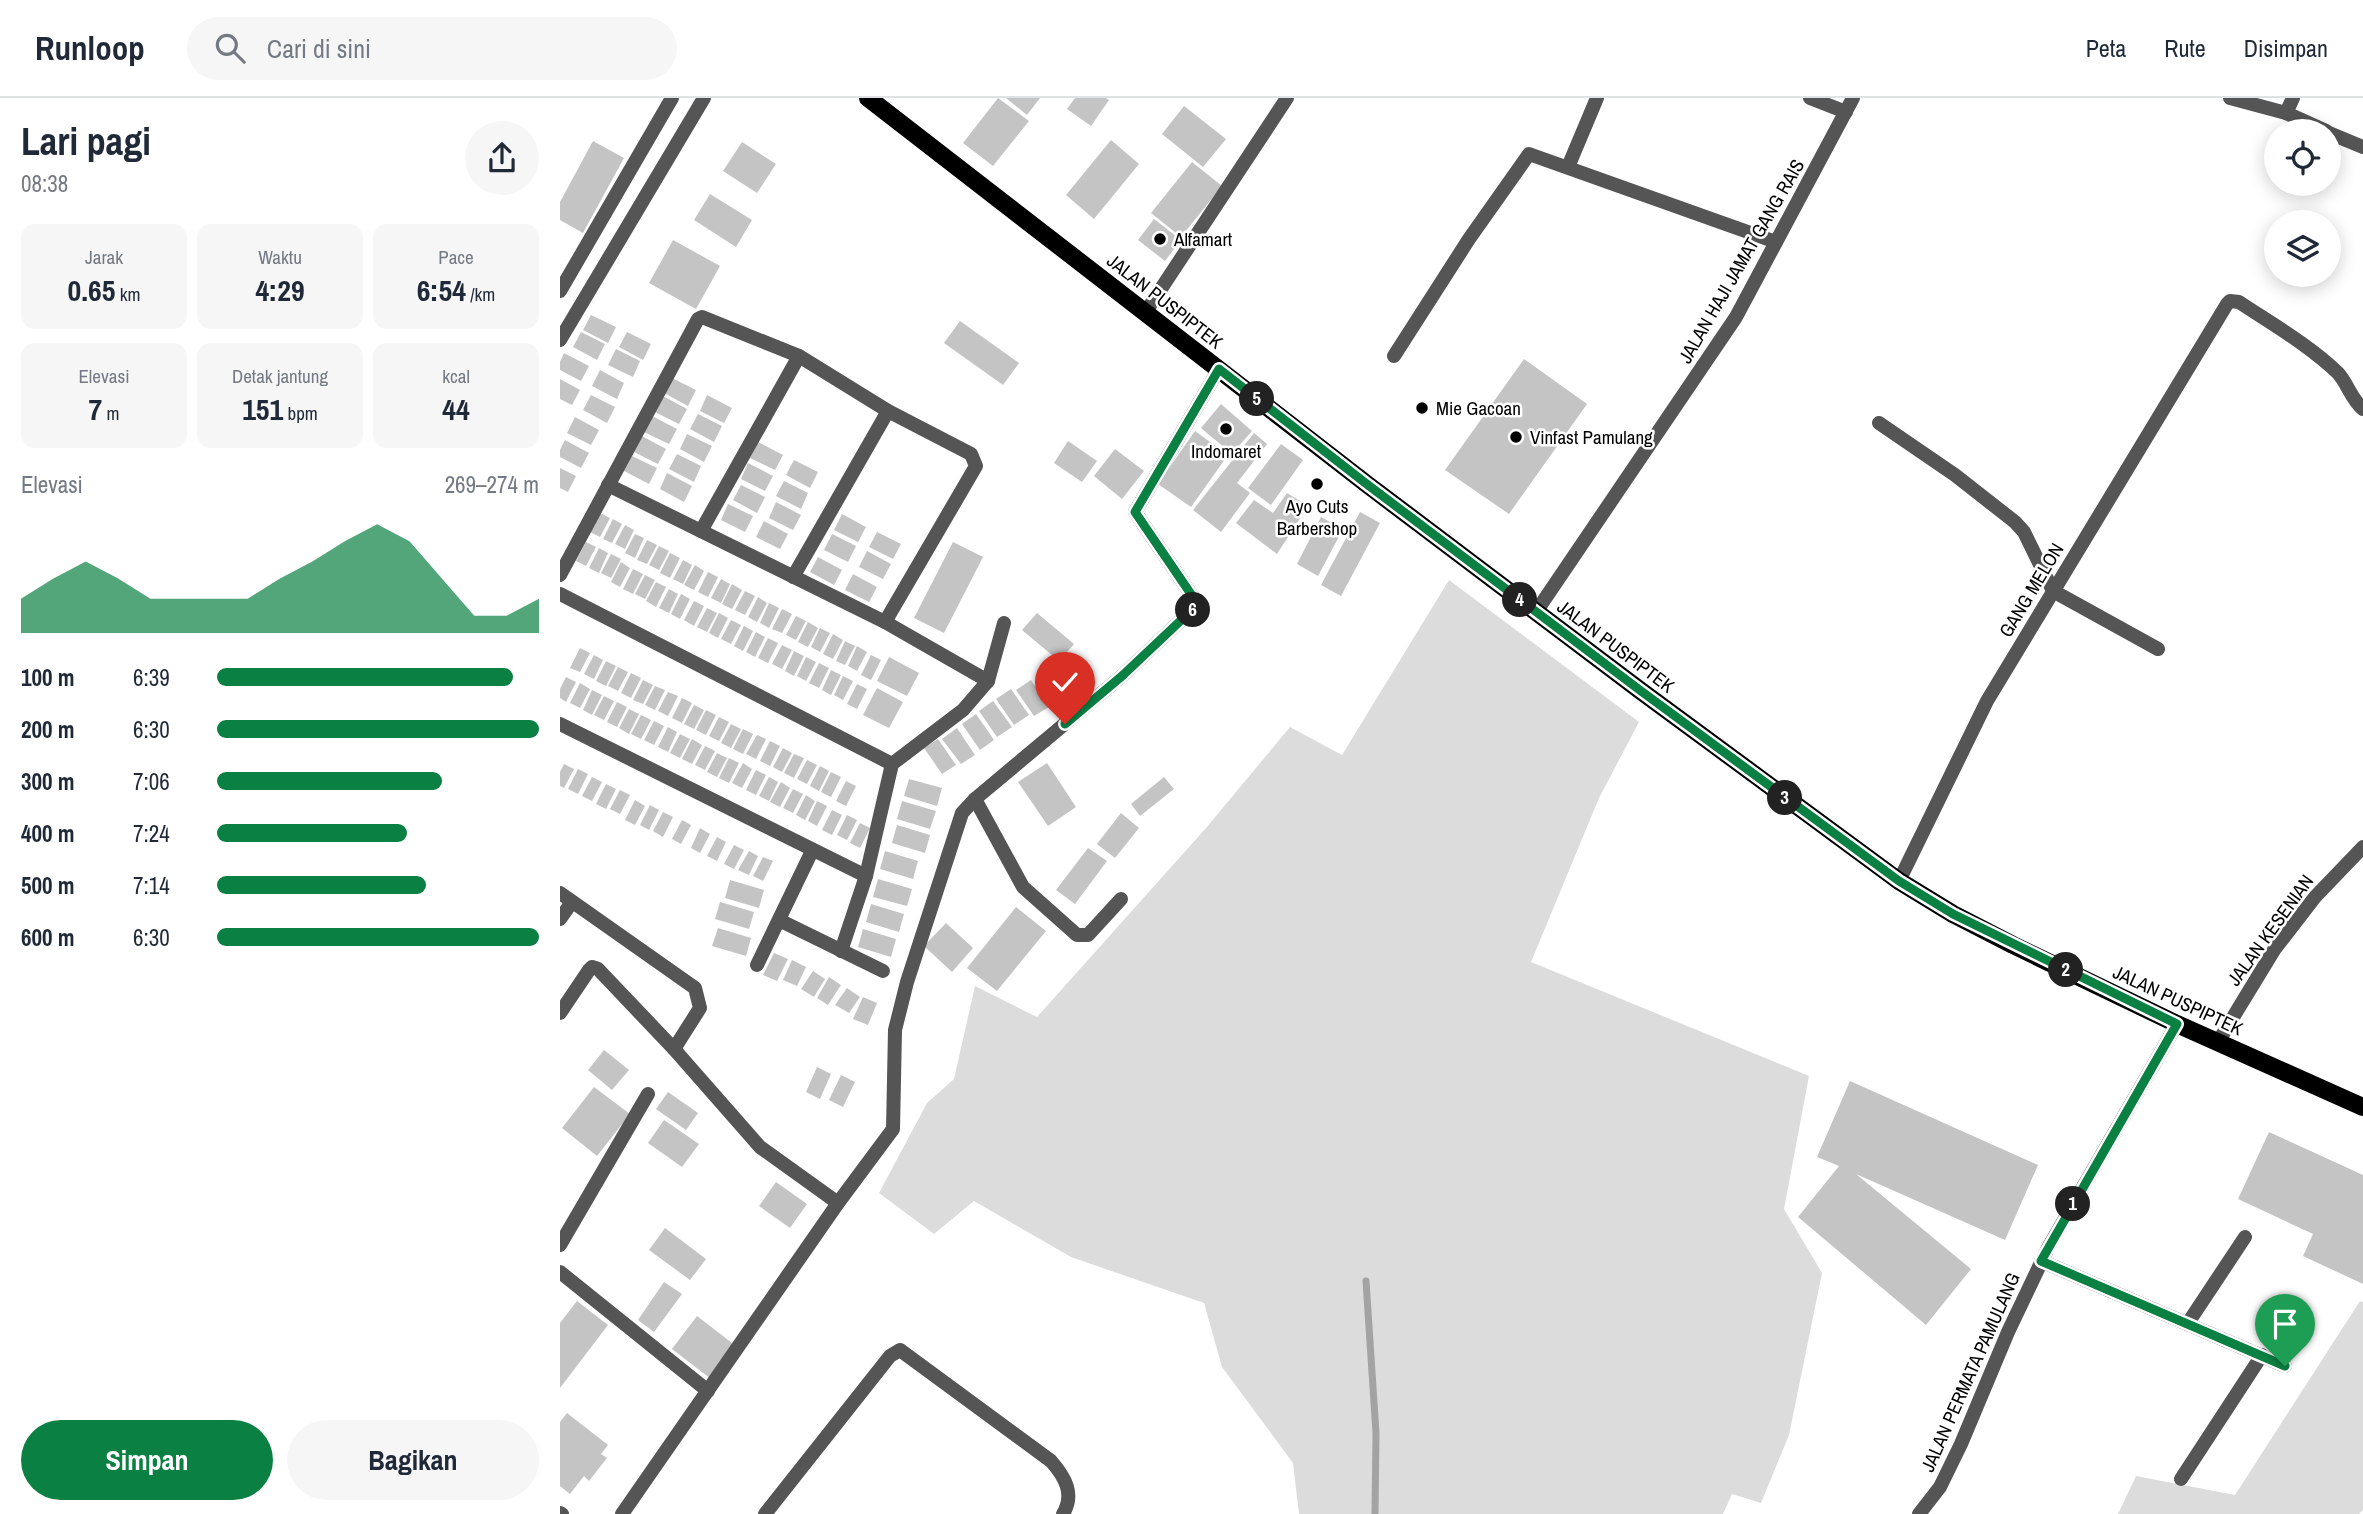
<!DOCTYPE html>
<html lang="id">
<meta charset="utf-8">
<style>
:root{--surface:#fff;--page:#f6f6f7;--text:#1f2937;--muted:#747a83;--line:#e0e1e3;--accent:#0b8043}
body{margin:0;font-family:"Archivo Narrow",sans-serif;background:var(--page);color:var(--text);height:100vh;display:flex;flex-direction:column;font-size:26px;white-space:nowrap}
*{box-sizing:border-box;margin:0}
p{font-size:23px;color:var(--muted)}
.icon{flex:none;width:38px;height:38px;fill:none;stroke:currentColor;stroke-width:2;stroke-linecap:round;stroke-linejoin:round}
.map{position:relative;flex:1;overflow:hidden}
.side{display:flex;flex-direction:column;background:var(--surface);width:560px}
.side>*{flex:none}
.fabs{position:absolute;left:1704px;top:21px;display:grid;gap:14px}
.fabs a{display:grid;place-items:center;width:77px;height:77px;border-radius:50%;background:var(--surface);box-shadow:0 4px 18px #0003;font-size:35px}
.pin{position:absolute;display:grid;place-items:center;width:60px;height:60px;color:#fff;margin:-72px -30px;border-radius:50% 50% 50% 0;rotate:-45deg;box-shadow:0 0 7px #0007}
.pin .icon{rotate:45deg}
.km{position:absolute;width:35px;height:35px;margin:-18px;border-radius:50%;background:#222;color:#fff;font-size:19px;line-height:35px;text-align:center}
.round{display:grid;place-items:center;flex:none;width:74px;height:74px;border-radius:37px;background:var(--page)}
.overview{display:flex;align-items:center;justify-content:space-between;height:119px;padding:0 21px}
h1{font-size:38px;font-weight:700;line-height:52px}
.stats{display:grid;grid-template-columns:repeat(3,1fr);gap:10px;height:119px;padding:7px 21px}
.stats div{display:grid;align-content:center;border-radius:14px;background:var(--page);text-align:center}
.stats b{font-size:30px;font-weight:700}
.stats small{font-size:19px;font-weight:400}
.stats p{font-size:19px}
.chart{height:196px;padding:14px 21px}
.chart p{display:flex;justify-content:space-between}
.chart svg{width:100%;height:126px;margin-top:7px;fill:var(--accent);opacity:.7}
.primary-button{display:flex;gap:14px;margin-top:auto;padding:14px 21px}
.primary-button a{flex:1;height:80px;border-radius:42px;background:var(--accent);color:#fff;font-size:28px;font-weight:700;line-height:80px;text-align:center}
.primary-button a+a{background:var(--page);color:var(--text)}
ul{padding:0 21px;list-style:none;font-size:23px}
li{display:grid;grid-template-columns:112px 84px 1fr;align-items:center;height:52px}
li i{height:18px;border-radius:9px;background:var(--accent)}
header{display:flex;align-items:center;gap:42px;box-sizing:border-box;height:98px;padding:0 35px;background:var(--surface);border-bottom:2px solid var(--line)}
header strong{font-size:33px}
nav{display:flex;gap:38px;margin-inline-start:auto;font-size:24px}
.search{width:490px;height:63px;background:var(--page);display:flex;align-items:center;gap:18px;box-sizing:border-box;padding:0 24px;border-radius:38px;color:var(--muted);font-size:26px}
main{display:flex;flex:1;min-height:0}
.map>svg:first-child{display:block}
.green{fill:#dcdcdc}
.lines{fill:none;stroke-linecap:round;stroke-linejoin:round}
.stream{stroke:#a3a3a3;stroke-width:7}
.building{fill:#c4c4c4}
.minor{stroke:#555;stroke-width:14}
.primary{stroke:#000;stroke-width:18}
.route-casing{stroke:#fff;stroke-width:14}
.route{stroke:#0b8043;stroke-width:9}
.poi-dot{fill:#000;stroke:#fff;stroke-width:2.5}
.labels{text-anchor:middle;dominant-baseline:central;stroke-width:5;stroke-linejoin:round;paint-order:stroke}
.poi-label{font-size:19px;fill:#000;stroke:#fff;text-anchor:start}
.street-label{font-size:19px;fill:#000;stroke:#fff}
</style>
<header>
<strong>Runloop</strong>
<div class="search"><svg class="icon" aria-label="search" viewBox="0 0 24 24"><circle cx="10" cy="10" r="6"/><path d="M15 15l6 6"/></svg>Cari di sini</div>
<nav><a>Peta</a><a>Rute</a><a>Disimpan</a></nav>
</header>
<main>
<section class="side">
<div class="overview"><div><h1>Lari pagi</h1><p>08:38</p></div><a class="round"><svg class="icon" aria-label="share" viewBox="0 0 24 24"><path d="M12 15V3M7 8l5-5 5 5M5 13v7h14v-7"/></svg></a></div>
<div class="stats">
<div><p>Jarak</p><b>0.65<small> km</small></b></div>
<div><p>Waktu</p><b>4:29</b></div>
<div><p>Pace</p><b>6:54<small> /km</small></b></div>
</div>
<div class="stats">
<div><p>Elevasi</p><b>7<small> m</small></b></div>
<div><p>Detak jantung</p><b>151<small> bpm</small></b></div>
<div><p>kcal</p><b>44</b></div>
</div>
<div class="chart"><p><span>Elevasi</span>269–274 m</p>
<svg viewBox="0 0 160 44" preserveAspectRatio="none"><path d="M0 44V32L10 25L20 19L30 25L40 32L50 32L60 32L70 32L80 25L90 19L100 12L110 6L120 12L130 25L140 38L150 38L160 32V44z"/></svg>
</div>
<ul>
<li><b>100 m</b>6:39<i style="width:92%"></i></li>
<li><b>200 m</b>6:30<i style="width:100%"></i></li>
<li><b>300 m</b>7:06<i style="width:70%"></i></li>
<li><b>400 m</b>7:24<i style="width:59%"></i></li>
<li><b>500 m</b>7:14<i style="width:65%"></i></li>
<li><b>600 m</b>6:30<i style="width:100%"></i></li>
</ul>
<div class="primary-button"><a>Simpan</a><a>Bagikan</a></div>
</section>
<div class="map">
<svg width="1803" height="1416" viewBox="0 0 1803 1416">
<rect width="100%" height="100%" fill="#fff"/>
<g class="green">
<polygon points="889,482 1079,624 1039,700 971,864 1249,978 1224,1111 1262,1175 1229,1337 1201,1405 1172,1396 1163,1416 739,1416 733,1365 662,1269 644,1205 511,1159 414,1103 374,1136 319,1095 367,1005 394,981 415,888 477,919 646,730 730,629 782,657"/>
<polygon points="1800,1203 1803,1204 1803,1412 1799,1416 1558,1416 1576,1378 1675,1397"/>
</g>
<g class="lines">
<polyline class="stream" points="806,1183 816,1335 815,1416"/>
</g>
<g class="building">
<polygon points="438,0 469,23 433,68 403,45"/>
<polygon points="446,0 480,0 467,17"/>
<polygon points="515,0 546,0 549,2 531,28 507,11"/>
<polygon points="624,8 666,41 643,69 602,36"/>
<polygon points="551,42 579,66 534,121 506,97"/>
<polygon points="33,43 64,60 23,135 0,122 0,104"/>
<polygon points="182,44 216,66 197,95 163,73"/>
<polygon points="632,64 662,88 621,139 591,115"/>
<polygon points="150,96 192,122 176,149 134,122"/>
<polygon points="594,121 621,142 605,163 578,142"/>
<polygon points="113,142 160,168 136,211 89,185"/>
<polygon points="31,217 56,229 48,245 23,232"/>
<polygon points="400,223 459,265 443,287 384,245"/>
<polygon points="21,234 45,246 37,262 13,249"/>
<polygon points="67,234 91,246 83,262 59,249"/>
<polygon points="56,251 80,263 73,279 48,267"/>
<polygon points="4,255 29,268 21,283 0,272 0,264"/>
<polygon points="964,261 1027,306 949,416 885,372"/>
<polygon points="40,272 64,285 57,301 32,288"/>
<polygon points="112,280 136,292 128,308 104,295"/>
<polygon points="0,281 20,292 12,307 0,301"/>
<polygon points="31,297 55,309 47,325 23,312"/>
<polygon points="147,297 172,310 164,325 140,313"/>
<polygon points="103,298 127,311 119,326 95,314"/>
<polygon points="661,306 692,333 672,356 641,330"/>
<polygon points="138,316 162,328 154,344 130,331"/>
<polygon points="92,318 117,331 109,346 84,334"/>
<polygon points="15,319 39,332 31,347 7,335"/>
<polygon points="635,333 668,357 631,409 598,386"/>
<polygon points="694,335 707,346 677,385 690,395 661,434 633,412"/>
<polygon points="127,336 152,348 144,364 120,351"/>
<polygon points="82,338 106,351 98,366 74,354"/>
<polygon points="5,342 29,355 21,370 0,359 0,352"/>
<polygon points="508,343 537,363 522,384 494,365"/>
<polygon points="198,344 223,357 215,372 190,360"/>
<polygon points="721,346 743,362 711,407 688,390"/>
<polygon points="555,351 584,373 562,401 534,378"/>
<polygon points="117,356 141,368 134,384 109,371"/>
<polygon points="72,358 97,370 89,386 64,373"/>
<polygon points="234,362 258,374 250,390 226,377"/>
<polygon points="188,365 213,378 205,393 181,381"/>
<polygon points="0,370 16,378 8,394 0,390"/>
<polygon points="107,375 132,388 124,404 100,391"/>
<polygon points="224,383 248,395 241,411 216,398"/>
<polygon points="181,387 205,399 197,415 173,402"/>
<polygon points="727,395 748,408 717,456 676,425 694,402 713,415"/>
<polygon points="216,404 241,417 233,432 209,420"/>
<polygon points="168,406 193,418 185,434 161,422"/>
<polygon points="800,414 820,425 781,498 761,487"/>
<polygon points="40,415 50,420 40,439 30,434"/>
<polygon points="282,416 306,429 298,444 274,432"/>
<polygon points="761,419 783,431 758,478 737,466"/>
<polygon points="53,421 62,426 52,445 43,441"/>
<polygon points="204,423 228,436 220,451 196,439"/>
<polygon points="65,427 74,432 65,451 55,446"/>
<polygon points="317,434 341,446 333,461 309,449"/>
<polygon points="75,436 84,440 75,460 65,455"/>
<polygon points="272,436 296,448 288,464 264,452"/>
<polygon points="87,442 97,447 87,466 77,462"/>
<polygon points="26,444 36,449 26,468 16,463"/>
<polygon points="393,444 423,459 384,535 354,520"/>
<polygon points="99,448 109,453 99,472 89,467"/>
<polygon points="39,450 48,455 39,475 29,470"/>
<polygon points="307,453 331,466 323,481 299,469"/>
<polygon points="110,455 120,460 110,480 100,475"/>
<polygon points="51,456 61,461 51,480 41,475"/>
<polygon points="258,459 282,472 274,487 250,474"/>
<polygon points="123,462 132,467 123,486 113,481"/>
<polygon points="61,464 70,470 60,489 51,484"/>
<polygon points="135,467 144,473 134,492 124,487"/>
<polygon points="73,471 83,476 73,496 63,491"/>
<polygon points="148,474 158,479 148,499 138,494"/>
<polygon points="293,476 317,489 309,504 285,492"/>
<polygon points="85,477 95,482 85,501 75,496"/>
<polygon points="161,481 170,486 161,505 151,500"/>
<polygon points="96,484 106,489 96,509 86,503"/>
<polygon points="172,486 182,492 172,511 162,506"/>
<polygon points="109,491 118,496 109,515 99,510"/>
<polygon points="185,493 195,498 185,517 175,512"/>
<polygon points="121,496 130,501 120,521 111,516"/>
<polygon points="198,499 207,505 197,524 188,519"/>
<polygon points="134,503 144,508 134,528 124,522"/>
<polygon points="209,505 219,510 209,530 200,525"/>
<polygon points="147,510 157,515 147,534 137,529"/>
<polygon points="222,511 232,516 222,535 212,531"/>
<polygon points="159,515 168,520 158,540 149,535"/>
<polygon points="477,515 514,546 499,563 462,532"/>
<polygon points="236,518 246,523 236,542 226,537"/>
<polygon points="171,522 181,527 171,546 161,541"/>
<polygon points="248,524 258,530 248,549 238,544"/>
<polygon points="184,528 193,533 183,553 174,548"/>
<polygon points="260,530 270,535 260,554 251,549"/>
<polygon points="196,534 205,539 195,559 186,554"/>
<polygon points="273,536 283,542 273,561 263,556"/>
<polygon points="208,540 218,545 208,565 198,560"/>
<polygon points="285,543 295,548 285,567 276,563"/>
<polygon points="222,547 232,552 222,571 212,566"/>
<polygon points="297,548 307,554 297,573 288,568"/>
<polygon points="20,550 30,555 20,574 10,570"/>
<polygon points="234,553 244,558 234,578 225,573"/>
<polygon points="34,557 43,562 34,581 24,576"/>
<polygon points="311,557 321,562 311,582 301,577"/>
<polygon points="246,559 256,564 246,583 237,578"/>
<polygon points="329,559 359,575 347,598 317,583"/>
<polygon points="46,563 56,568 46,588 36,583"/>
<polygon points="259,565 269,570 259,590 249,585"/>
<polygon points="58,569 68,574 58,593 48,588"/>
<polygon points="271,572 281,577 271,597 262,592"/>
<polygon points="71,575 81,580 71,600 61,595"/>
<polygon points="283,578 293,583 283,602 274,597"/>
<polygon points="6,579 16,584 6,604 0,600 0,591"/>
<polygon points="83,582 93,587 83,606 73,602"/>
<polygon points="471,582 489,609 474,618 456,592"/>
<polygon points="20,585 30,591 20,610 10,605"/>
<polygon points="297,586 307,591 297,611 287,606"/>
<polygon points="95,588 105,592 95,612 85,607"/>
<polygon points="317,590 343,604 329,630 303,617"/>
<polygon points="451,591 469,617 454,627 436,601"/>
<polygon points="32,592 42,597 32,617 23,612"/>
<polygon points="108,594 118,598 108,618 98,613"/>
<polygon points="44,598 54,603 44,622 34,617"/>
<polygon points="122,600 132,605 122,625 112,620"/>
<polygon points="433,603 452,629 437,639 419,613"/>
<polygon points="57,604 67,609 57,629 47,624"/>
<polygon points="134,607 144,612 134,631 124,626"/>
<polygon points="69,611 79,616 69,636 59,630"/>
<polygon points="146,612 156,617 146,637 136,632"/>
<polygon points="416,616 434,642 420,652 402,626"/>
<polygon points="81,617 91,622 81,641 71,636"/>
<polygon points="159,619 169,624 159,643 149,638"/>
<polygon points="94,623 104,628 94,647 84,642"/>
<polygon points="171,626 181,631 171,650 161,645"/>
<polygon points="108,629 117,634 108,654 98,649"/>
<polygon points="397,630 415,657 401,666 382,641"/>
<polygon points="183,631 193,636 183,656 173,651"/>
<polygon points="120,636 130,641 120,660 110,655"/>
<polygon points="197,637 206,641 196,661 186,656"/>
<polygon points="132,641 142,647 132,666 122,661"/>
<polygon points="378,641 396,667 382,676 364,650"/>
<polygon points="210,643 220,648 210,668 200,663"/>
<polygon points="145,648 155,653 145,672 135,667"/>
<polygon points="223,650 232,655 222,674 213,669"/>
<polygon points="157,655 167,660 157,679 147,674"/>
<polygon points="234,656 244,660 234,680 224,675"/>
<polygon points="169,660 179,665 169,685 159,680"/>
<polygon points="247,662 257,667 247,686 237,681"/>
<polygon points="183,665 192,671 182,690 172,685"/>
<polygon points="487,665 516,709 488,728 458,684"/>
<polygon points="4,666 14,671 4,690 0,688 0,674"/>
<polygon points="260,668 269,673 259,693 250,688"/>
<polygon points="18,671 28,676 18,696 8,691"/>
<polygon points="196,672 206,677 196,697 186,692"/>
<polygon points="271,674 281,679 271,699 261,694"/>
<polygon points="32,679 42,684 32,703 22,698"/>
<polygon points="209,679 218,684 209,703 199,698"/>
<polygon points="604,679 614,691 580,718 571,706"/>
<polygon points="349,681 382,690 377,708 344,698"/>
<polygon points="286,683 296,688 286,708 276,703"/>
<polygon points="221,684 230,690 220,709 210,704"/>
<polygon points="46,686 56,691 46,711 36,706"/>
<polygon points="233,691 243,696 233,715 223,710"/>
<polygon points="60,692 70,697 60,716 50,711"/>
<polygon points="246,697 255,703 245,722 236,717"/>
<polygon points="75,702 85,708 75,727 65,722"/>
<polygon points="257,703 267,708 257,728 248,723"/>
<polygon points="342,703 376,713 370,731 337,721"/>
<polygon points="90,707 99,712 89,732 80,727"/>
<polygon points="272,712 282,717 272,737 262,732"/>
<polygon points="103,714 113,719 103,739 93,733"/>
<polygon points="561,715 579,730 555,760 537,746"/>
<polygon points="287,717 297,722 287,742 277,737"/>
<polygon points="122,722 131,727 121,746 112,741"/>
<polygon points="300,725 310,730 300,750 290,745"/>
<polygon points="337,727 370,737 365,755 332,745"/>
<polygon points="140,730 150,736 140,755 131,750"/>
<polygon points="157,739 166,744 157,763 147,758"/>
<polygon points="174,747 184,752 174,771 164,766"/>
<polygon points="528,750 547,763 515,806 496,792"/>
<polygon points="189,753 198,758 189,777 178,772"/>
<polygon points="325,753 358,763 353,781 320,771"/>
<polygon points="203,759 213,763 203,783 193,778"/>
<polygon points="318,781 352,791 347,808 313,799"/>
<polygon points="170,782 204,792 199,810 165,800"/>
<polygon points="160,804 194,814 189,831 155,821"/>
<polygon points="311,806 344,816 339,834 306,824"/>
<polygon points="456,809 486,833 437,893 407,870"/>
<polygon points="386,825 413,850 392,874 364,848"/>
<polygon points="158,830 191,840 186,858 152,848"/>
<polygon points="303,831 336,841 331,859 298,849"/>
<polygon points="214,855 228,861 217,883 203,877"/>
<polygon points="232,862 246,869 237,888 223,882"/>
<polygon points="253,873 265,881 254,899 241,891"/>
<polygon points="269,879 281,887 268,907 257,900"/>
<polygon points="287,890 300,899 289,915 275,907"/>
<polygon points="303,899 317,905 308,927 293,921"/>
<polygon points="44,952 69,972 52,992 28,972"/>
<polygon points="257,969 271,976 260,1001 246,994"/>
<polygon points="281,977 295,984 283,1009 269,1002"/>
<polygon points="1290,983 1478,1067 1445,1142 1296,1076 1411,1171 1366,1227 1238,1119 1279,1068 1257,1059"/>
<polygon points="34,989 70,1016 37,1058 2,1030"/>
<polygon points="108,994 138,1015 126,1032 96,1011"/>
<polygon points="104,1022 139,1046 122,1069 88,1045"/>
<polygon points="1709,1034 1803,1077 1803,1186 1743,1158 1753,1136 1678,1101"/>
<polygon points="216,1084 247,1106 230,1130 199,1108"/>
<polygon points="105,1130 146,1161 130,1182 89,1152"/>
<polygon points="104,1184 122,1196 94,1234 78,1222"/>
<polygon points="17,1203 48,1227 0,1290 0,1225"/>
<polygon points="137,1218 176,1248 151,1281 112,1251"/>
<polygon points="7,1315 48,1347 41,1356 47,1360 29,1383 24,1378 10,1396 0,1388 0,1324"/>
</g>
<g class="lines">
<g class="minor">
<polyline points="1250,0 1286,14"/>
<polyline points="1670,0 1726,15 1766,33"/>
<polyline points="1726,15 1733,0"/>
<polyline points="1769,35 1803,49"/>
<polyline points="1008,69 1037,0"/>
<polyline points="0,193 112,0"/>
<polyline points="585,215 727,0"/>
<polyline points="0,242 144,0"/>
<polyline points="834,258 909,141 969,56 1216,144"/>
<polyline points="1319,325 1395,377 1455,424 1464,434 1493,493 1598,551"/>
<polyline points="48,387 325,524 428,583"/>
<polyline points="141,433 239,258"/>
<polyline points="0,477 138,221 142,219 239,258 328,313 411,356 416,368 325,524"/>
<polyline points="233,479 328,313"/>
<polyline points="0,496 332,666"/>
<polyline points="976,514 1176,219 1293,0"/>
<polyline points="0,626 306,778"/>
<polyline points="415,701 463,789 517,837 528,837 561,801"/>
<path d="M1339 783 1427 603 1667 206 1670 203 1679 204C1712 226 1749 247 1778 275 1788 286 1791 301 1803 311"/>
<polyline points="0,795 135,890 140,910 114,951"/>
<polyline points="0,821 12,804"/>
<polyline points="219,822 323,873"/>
<polyline points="281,853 306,778 332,666 403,612 428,583 444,525"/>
<polyline points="197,867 252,753"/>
<polyline points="0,915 29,872 32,869 38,871 114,951 200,1049 278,1105"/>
<polyline points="1658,944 1714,852 1755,799 1803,749"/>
<polyline points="0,1147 88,996"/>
<polyline points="1481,1163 1725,1268"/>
<polyline points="0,1174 148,1293"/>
<polyline points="1628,1225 1685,1139"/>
<polyline points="1621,1381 1702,1257"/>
<polyline points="0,1415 2,1416"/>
<polyline points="62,1416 278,1105 333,1031 335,932 347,884 402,715 415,701 562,578 634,510 635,502 575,414 659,271"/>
<path d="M205 1416 330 1258 340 1252 491 1363C505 1379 515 1396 503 1416"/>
<polyline points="1359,1416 1380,1389 1401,1346 1448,1234 1488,1150 1617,926"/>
</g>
<polyline class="primary" points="308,0 808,387 1081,593 1339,783 1393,816 1453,847 1617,926 1803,1009"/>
</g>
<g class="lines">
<defs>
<polyline id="route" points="505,626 562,578 634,510 635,502 575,414 659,271 808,387 1081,593 1339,783 1393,816 1617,926 1481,1163 1725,1268"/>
</defs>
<use href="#route" class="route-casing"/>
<use href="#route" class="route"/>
</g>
<g class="poi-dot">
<circle cx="600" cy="141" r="7"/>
<circle cx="862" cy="310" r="7"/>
<circle cx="666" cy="331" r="7"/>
<circle cx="956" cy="339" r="7"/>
<circle cx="757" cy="386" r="7"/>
</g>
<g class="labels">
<g class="poi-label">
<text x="614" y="141">Alfamart</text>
<text x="876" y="310">Mie Gacoan</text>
<text x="970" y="339">Vinfast Pamulang</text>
<text x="666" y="353" text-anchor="middle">Indomaret</text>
<text x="757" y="408" text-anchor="middle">Ayo Cuts<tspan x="757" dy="22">Barbershop</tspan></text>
</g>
<g class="street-label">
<text transform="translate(1181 163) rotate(-60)">JALAN HAJI JAMAT GANG RAIS</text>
<text transform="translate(605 203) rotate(38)">JALAN PUSPIPTEK</text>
<text transform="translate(1471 492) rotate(-59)">GANG MELON</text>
<text transform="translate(1056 548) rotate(37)">JALAN PUSPIPTEK</text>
<text transform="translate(1710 832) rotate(-54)">JALAN KESENIAN</text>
<text transform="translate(1618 902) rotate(25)">JALAN PUSPIPTEK</text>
<text transform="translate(1410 1274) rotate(-66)">JALAN PERMATA PAMULANG</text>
</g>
</g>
</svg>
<div class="fabs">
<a><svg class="icon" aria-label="locate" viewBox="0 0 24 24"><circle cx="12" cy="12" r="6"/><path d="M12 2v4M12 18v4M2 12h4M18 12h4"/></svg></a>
<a><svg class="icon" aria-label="layers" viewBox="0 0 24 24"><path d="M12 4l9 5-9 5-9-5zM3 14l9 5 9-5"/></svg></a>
</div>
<div class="pin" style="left:1725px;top:1268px;background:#1e9e55"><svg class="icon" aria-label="arrive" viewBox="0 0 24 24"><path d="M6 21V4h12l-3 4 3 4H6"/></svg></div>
<div class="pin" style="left:505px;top:626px;background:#d93025"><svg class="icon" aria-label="check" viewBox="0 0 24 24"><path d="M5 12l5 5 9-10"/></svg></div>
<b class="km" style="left:1513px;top:1106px">1</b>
<b class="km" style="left:1506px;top:872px">2</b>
<b class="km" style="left:1225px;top:700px">3</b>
<b class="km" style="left:960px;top:502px">4</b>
<b class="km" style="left:697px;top:301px">5</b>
<b class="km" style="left:633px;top:512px">6</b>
</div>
</main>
